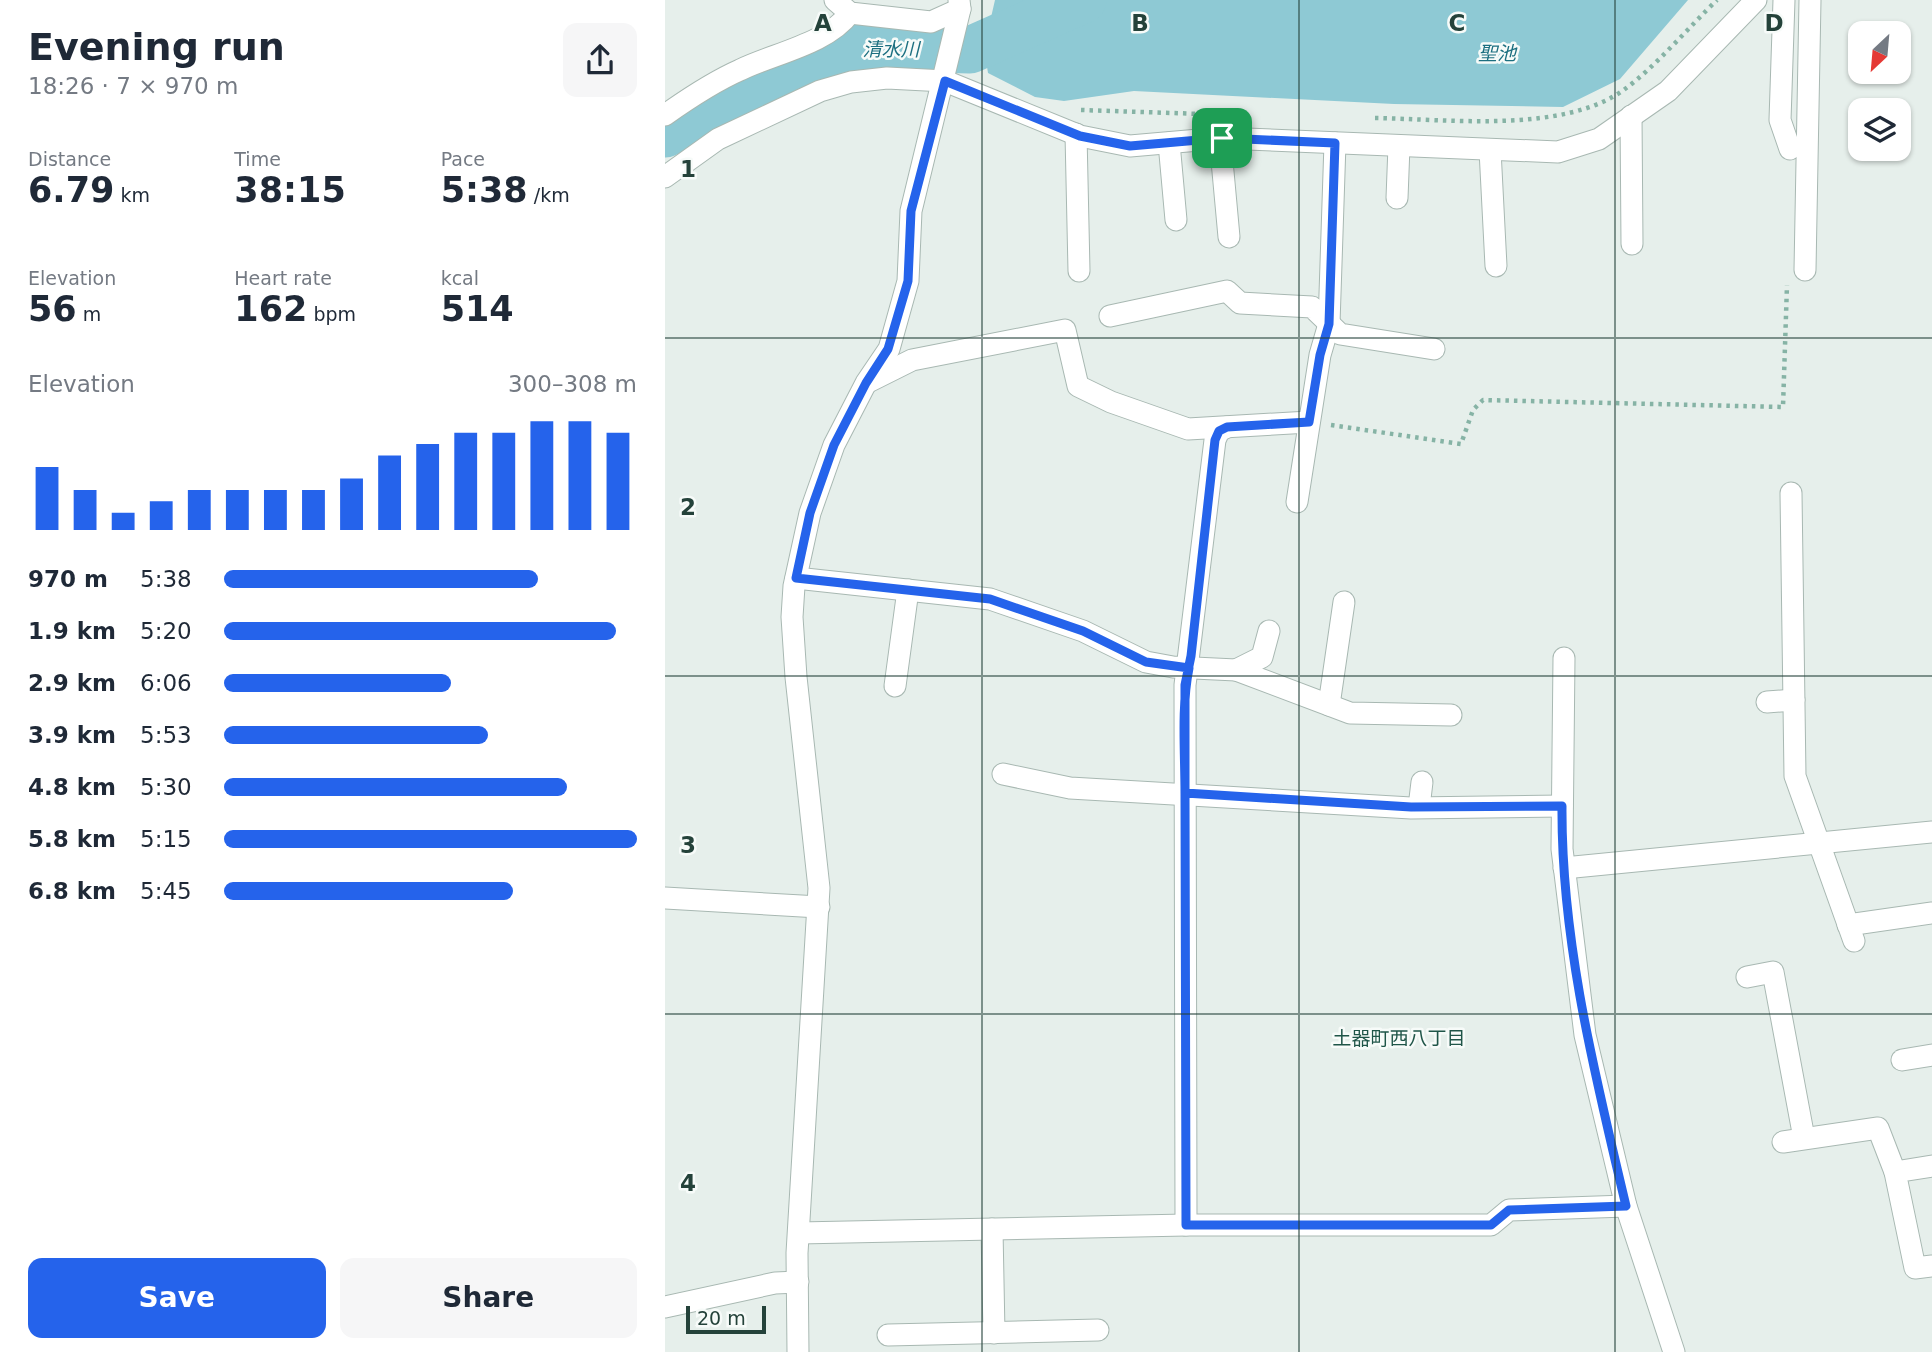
<!DOCTYPE html>
<meta charset="utf-8">
<style>
:root{--surface:#fff;--page:#f6f6f7;--text:#1f2937;--muted:#747a83;--accent:#2563eb}
body{margin:0;font-family:"DejaVu Sans","Noto Sans JP",sans-serif;background:var(--page);color:var(--text);height:100vh;display:flex;flex-direction:column;font-size:26px;white-space:nowrap}
*{box-sizing:border-box;margin:0}
p{font-size:23px;color:var(--muted)}
.icon{flex:none;width:38px;height:38px;fill:none;stroke:currentColor;stroke-width:2;stroke-linecap:round;stroke-linejoin:round}
.map{position:relative;flex:1;overflow:hidden}
.drawer{display:flex;flex-direction:column;background:var(--surface);width:665px}
.drawer>*{flex:none}
.needle{width:46px;rotate:206deg}
.fabs{position:absolute;left:1183px;top:21px;display:grid;gap:14px}
.fabs a{display:grid;place-items:center;width:63px;height:63px;border-radius:14px;background:var(--surface);box-shadow:0 2px 5px #0004;font-size:35px}
.scale{position:absolute;left:21px;bottom:18px;width:80px;box-sizing:border-box;padding-left:7px;border:4px solid #24423a;border-top:0;font-size:19px;line-height:24px;white-space:nowrap;color:#24423a;-webkit-text-stroke:5px #f7fbf9;paint-order:stroke}
.pin{position:absolute;display:grid;place-items:center;width:60px;height:60px;color:#fff;margin:-30px;border-radius:14px;box-shadow:0 4px 10px #0006}
.round{display:grid;place-items:center;flex:none;width:74px;height:74px;border-radius:14px;background:var(--page)}
.summary{display:flex;align-items:center;justify-content:space-between;height:119px;padding:0 28px}
h1{font-size:38px;font-weight:700;line-height:52px}
.stats{display:grid;grid-template-columns:repeat(3,1fr);gap:10px;height:119px;padding:7px 28px}
.stats div{display:grid;align-content:center}
.stats b{font-size:35px;font-weight:700}
.stats small{font-size:19px;font-weight:400}
.stats p{font-size:19px}
.chart{height:196px;padding:14px 28px}
.chart p{display:flex;justify-content:space-between}
.chart svg{width:100%;height:126px;margin-top:7px;stroke:var(--accent);stroke-width:6}
.cta{display:flex;gap:14px;margin-top:auto;padding:14px 28px}
.cta a{flex:1;height:80px;border-radius:14px;background:var(--accent);color:#fff;font-size:28px;font-weight:700;line-height:80px;text-align:center}
.cta a+a{background:var(--page);color:var(--text)}
ul{padding:0 28px;list-style:none;font-size:23px}
li{display:grid;grid-template-columns:112px 84px 1fr;align-items:center;height:52px}
li i{height:18px;border-radius:9px;background:var(--accent)}
main{display:flex;flex:1;min-height:0}
.map>svg:first-child{display:block}
.water{fill:#8ec9d4}
.lines{fill:none;stroke-linecap:round;stroke-linejoin:round}
.river{stroke:#8ec9d4;stroke-width:47}
.street-casing{stroke:#a8b8b2;stroke-width:23}
.path{stroke:#86b3a5;stroke-width:4.5;stroke-dasharray:3.5 5;stroke-linecap:butt}
.street{stroke:#fff;stroke-width:21}
.route-casing{stroke:#fff;stroke-width:14}
.route{stroke:#2563eb;stroke-width:9}
.grid{fill:none;stroke:#24423a;stroke-width:2;stroke-opacity:0.55}
.labels{text-anchor:middle;dominant-baseline:central;stroke-width:5;stroke-linejoin:round;paint-order:stroke}
.water-label{font-size:19px;font-style:italic;fill:#1c6f80;stroke:#f7fbf9}
.neighbourhood-label{font-size:19px;fill:#1f5548;stroke:#f7fbf9}
.grid-label{font-size:23px;text-anchor:middle;font-weight:bold;fill:#24423a;stroke:#f7fbf9;stroke-width:5;stroke-linejoin:round;paint-order:stroke}
</style>
<main>
<section class="drawer">
<div class="summary"><div><h1>Evening run</h1><p>18:26 · 7 × 970 m</p></div><a class="round"><svg class="icon" aria-label="share" viewBox="0 0 24 24"><path d="M12 15V3M7 8l5-5 5 5M5 13v7h14v-7"/></svg></a></div>
<div class="stats">
<div><p>Distance</p><b>6.79<small> km</small></b></div>
<div><p>Time</p><b>38:15</b></div>
<div><p>Pace</p><b>5:38<small> /km</small></b></div>
</div>
<div class="stats">
<div><p>Elevation</p><b>56<small> m</small></b></div>
<div><p>Heart rate</p><b>162<small> bpm</small></b></div>
<div><p>kcal</p><b>514</b></div>
</div>
<div class="chart"><p><span>Elevation</span>300–308 m</p>
<svg viewBox="0 0 160 44" preserveAspectRatio="none"><path d="M5 44V22M15 44V30M25 44V38M35 44V34M45 44V30M55 44V30M65 44V30M75 44V30M85 44V26M95 44V18M105 44V14M115 44V10M125 44V10M135 44V6M145 44V6M155 44V10"/></svg>
</div>
<ul>
<li><b>970 m</b>5:38<i style="width:76%"></i></li>
<li><b>1.9 km</b>5:20<i style="width:95%"></i></li>
<li><b>2.9 km</b>6:06<i style="width:55%"></i></li>
<li><b>3.9 km</b>5:53<i style="width:64%"></i></li>
<li><b>4.8 km</b>5:30<i style="width:83%"></i></li>
<li><b>5.8 km</b>5:15<i style="width:100%"></i></li>
<li><b>6.8 km</b>5:45<i style="width:70%"></i></li>
</ul>
<div class="cta"><a>Save</a><a>Share</a></div>
</section>
<div class="map">
<svg width="1267" height="1352" viewBox="0 0 1267 1352">
<rect width="100%" height="100%" fill="#e6efeb"/>
<polygon class="water" points="330,0 1023,0 955,79 898,107 729,104 469,91 399,101 370,97 323,73 319,48"/>
<g class="lines">
<polyline class="river" points="0,134 192,47 305,50 418,0"/>
<defs>
<g id="street">
<polyline points="170,0 185,13 266,22 295,9"/>
<polyline points="1119,0 1115,120 1125,149"/>
<path d="M0 115C24 98 48 82 75 70 110 53 162 44 185 13"/>
<polyline points="966,116 967,244"/>
<polyline points="411,134 414,271"/>
<polyline points="555,139 564,237"/>
<polyline points="504,143 511,220"/>
<polyline points="825,150 831,266"/>
<polyline points="0,177 53,139 155,91 186,82 222,78 280,81 415,136 465,146 557,138 893,152 934,139 1003,91 1091,0"/>
<polyline points="732,198 734,146"/>
<polyline points="1140,270 1145,0"/>
<polyline points="445,316 562,291 575,303 647,307 675,334 769,349"/>
<polyline points="203,382 247,360 400,330 413,386 446,402 523,429 644,422"/>
<polyline points="1126,493 1130,776 1189,941"/>
<polyline points="632,502 655,355 664,324 670,143"/>
<polyline points="131,578 325,599 418,631 481,662 508,667 571,670 685,713 786,715"/>
<polyline points="899,658 897,849 920,1035 961,1206 1009,1352"/>
<polyline points="571,670 597,657 604,631"/>
<polyline points="230,686 243,590"/>
<polyline points="1102,702 1129,700"/>
<polyline points="664,705 679,602"/>
<polyline points="338,774 405,788 746,808 897,806"/>
<polyline points="754,807 757,782"/>
<polyline points="899,868 1267,832"/>
<polyline points="0,898 154,907"/>
<polyline points="1183,925 1267,913"/>
<polyline points="1082,977 1108,972 1139,1138"/>
<polyline points="1237,1060 1267,1055"/>
<polyline points="1118,1142 1213,1128 1230,1172"/>
<polyline points="1267,1166 1230,1172 1250,1268 1267,1266"/>
<polyline points="521,1225 520,685 550,440 554,431 562,427"/>
<polyline points="327,1229 329,1333"/>
<polyline points="134,1233 521,1225 826,1225 844,1210 961,1206"/>
<polyline points="0,1307 110,1283 133,1282"/>
<polyline points="223,1335 433,1330"/>
<polyline points="133,1352 132,1253 154,888 131,677 127,617 129,586 145,513 169,445 201,383 224,349 243,281 246,211 295,9 294,0"/>
</g>
</defs>
<use href="#street" class="street-casing"/>
<g class="path">
<polyline points="416,110 537,114"/>
<path d="M710 118C783 119 899 134 960 89 989 68 1025 26 1052 0"/>
<polyline points="666,425 796,444 808,410 818,400 1118,407 1122,285"/>
</g>
<use href="#street" class="street"/>
</g>
<g class="lines">
<defs>
<path id="route" d="M557 138 670 143 664 324 655 355 644 422 562 427 554 431 550 440 526 656 520 685V793L746 807 897 806C896 941 930 1075 961 1206L844 1210 826 1225H521L520 793C520 752 516 708 524 668L481 662 418 631 325 599 131 578 145 513 169 445 201 383 223 349 243 281 246 211 280 81 415 136 465 146 557 138"/>
</defs>
<use href="#route" class="route-casing"/>
<use href="#route" class="route"/>
</g>
<path class="grid" d="M317 0V1352M634 0V1352M950 0V1352M0 338H1267M0 676H1267M0 1014H1267"/>
<g class="labels">
<g class="water-label">
<text x="226" y="49">清水川</text>
<text x="832" y="53">聖池</text>
</g>
<g class="neighbourhood-label">
<text x="734" y="1038">土器町西八丁目</text>
</g>
</g>
<g class="grid-label">
<text x="158" y="31">A</text>
<text x="475" y="31">B</text>
<text x="792" y="31">C</text>
<text x="1109" y="31">D</text>
<text x="23" y="177">1</text>
<text x="23" y="515">2</text>
<text x="23" y="853">3</text>
<text x="23" y="1191">4</text>
</g>
</svg>
<div class="fabs">
<a><svg class="needle" viewBox="-14 -14 28 28"><path d="M0-13l5 13h-10z" fill="#e53935"/><path d="M0 13l5-13h-10z" fill="#747a83"/></svg></a>
<a><svg class="icon" aria-label="layers" viewBox="0 0 24 24"><path d="M12 4l9 5-9 5-9-5zM3 14l9 5 9-5"/></svg></a>
</div>
<div class="scale">20 m</div>
<div class="pin" style="left:557px;top:138px;background:#1e9e55"><svg class="icon" aria-label="arrive" viewBox="0 0 24 24"><path d="M6 21V4h12l-3 4 3 4H6"/></svg></div>
</div>
</main>
